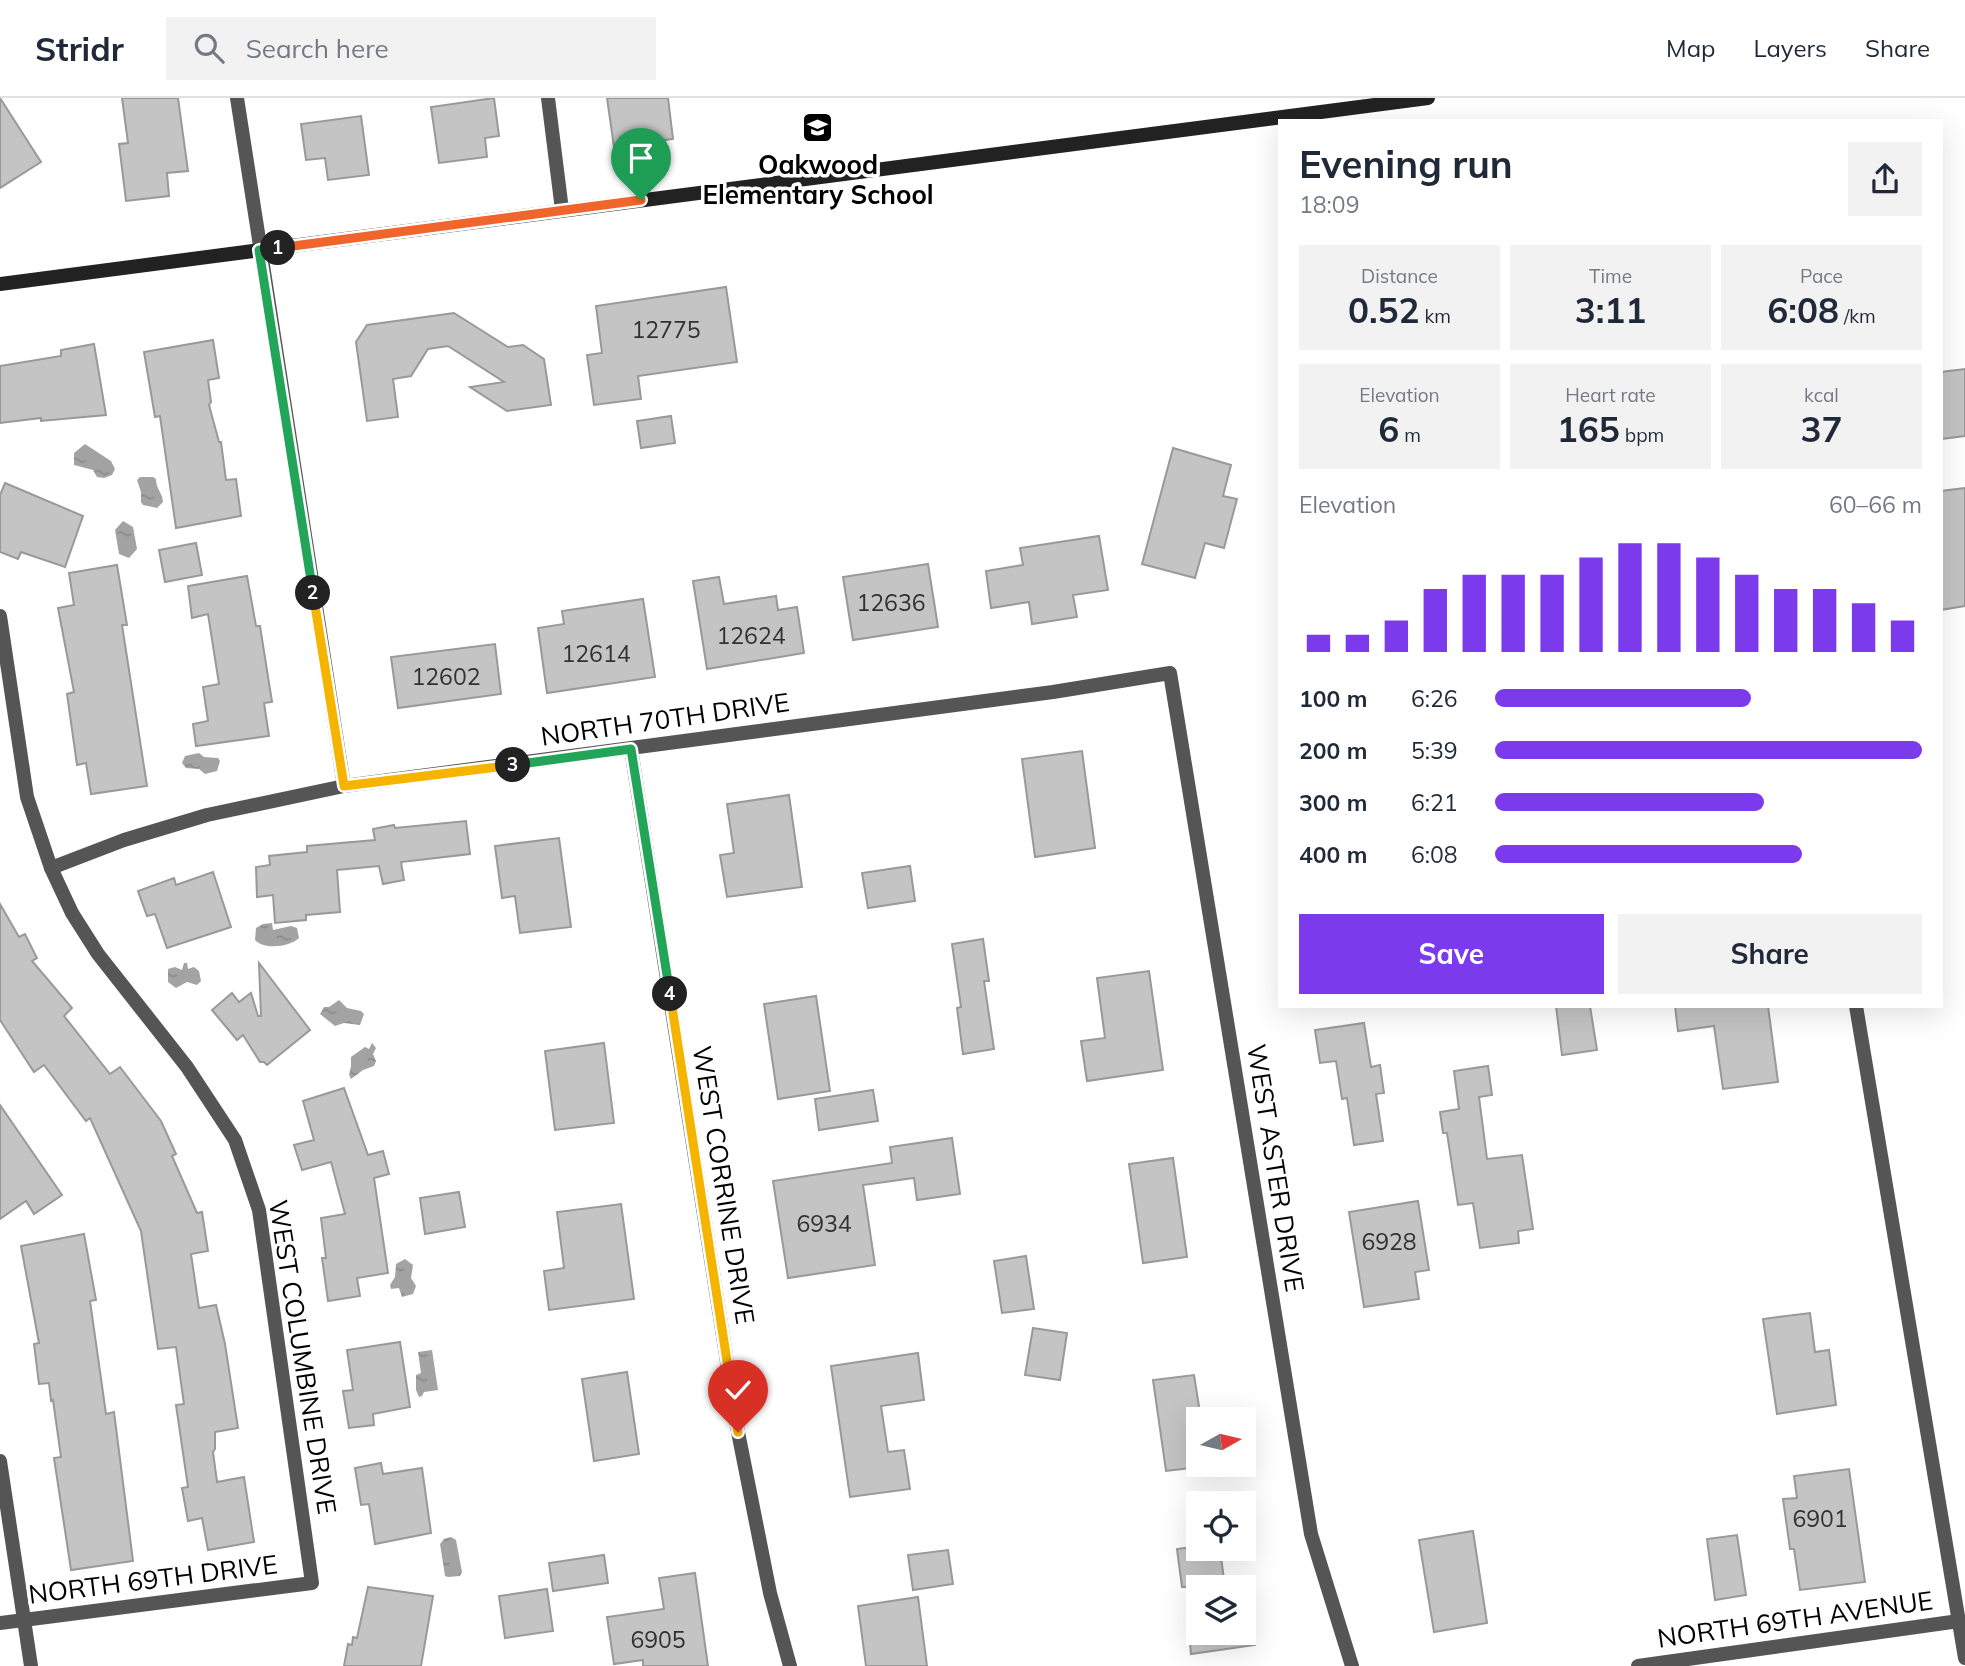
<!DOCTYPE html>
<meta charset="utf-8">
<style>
:root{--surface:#fff;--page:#f2f2f3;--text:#1f2937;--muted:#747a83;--line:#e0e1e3;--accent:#7c3aed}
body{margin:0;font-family:Mulish,sans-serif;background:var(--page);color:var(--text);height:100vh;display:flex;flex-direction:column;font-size:26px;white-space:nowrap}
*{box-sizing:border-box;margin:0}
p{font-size:23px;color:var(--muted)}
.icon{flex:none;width:38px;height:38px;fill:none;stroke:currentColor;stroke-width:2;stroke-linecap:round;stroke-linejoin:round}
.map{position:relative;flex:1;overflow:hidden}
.panel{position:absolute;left:1278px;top:21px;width:665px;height:889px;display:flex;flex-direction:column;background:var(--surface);border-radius:0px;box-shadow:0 7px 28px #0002}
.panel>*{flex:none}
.needle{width:46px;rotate:82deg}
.buttons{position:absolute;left:1186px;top:1309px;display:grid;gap:14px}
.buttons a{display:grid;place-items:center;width:70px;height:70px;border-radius:0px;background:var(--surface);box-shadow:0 7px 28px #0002;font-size:35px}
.pin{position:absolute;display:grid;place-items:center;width:60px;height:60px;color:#fff;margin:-72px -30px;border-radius:50% 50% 50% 0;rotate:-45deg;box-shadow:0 0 7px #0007}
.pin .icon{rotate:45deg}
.km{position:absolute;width:35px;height:35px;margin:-18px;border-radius:50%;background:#222;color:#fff;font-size:19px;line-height:35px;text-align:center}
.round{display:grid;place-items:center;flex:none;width:74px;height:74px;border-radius:0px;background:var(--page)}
.summary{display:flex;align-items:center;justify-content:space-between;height:119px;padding:0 21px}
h1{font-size:38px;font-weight:700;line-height:52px}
.metrics{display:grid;grid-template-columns:repeat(3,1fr);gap:10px;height:119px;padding:7px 21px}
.metrics div{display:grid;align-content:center;border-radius:0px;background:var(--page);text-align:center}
.metrics b{font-size:35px;font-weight:700}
.metrics small{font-size:19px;font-weight:400}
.metrics p{font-size:19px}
.chart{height:196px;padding:14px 21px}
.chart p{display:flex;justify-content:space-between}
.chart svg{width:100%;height:126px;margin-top:7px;stroke:var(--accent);stroke-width:6}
.button{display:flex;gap:14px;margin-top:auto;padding:14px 21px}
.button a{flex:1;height:80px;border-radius:0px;background:var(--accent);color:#fff;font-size:28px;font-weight:700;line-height:80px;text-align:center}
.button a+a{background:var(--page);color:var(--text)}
ul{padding:0 21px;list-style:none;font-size:23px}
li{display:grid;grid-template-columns:112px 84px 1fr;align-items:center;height:52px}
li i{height:18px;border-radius:9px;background:var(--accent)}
header{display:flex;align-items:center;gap:42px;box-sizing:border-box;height:98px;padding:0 35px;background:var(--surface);border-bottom:2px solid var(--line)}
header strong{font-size:33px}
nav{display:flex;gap:38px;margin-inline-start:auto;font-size:24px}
.search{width:490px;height:63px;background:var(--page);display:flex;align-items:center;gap:18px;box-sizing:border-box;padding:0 24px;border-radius:0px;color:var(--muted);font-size:26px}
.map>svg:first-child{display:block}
.water{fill:url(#water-ripples)}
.building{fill:#c4c4c4;stroke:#999;stroke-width:2}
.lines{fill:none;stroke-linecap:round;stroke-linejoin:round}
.street{stroke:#555;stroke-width:14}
.secondary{stroke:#222;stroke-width:14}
.split-1-casing{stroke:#fff;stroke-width:14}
.split-2-casing{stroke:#fff;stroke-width:14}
.split-3-casing{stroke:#fff;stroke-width:14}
.split-4-casing{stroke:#fff;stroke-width:14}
.split-5-casing{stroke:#fff;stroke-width:14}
.split-1{stroke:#f0652b;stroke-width:9}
.split-2{stroke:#22a559;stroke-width:9}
.split-3{stroke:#f5b400;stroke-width:9}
.split-4{stroke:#22a559;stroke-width:9}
.split-5{stroke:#f5b400;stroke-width:9}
.labels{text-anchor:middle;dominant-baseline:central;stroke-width:7;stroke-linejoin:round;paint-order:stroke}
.number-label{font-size:23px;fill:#313131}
.poi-label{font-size:26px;font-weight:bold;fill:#000;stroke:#fff}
.street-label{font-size:26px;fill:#000;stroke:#fff}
</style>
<header>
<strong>Stridr</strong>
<div class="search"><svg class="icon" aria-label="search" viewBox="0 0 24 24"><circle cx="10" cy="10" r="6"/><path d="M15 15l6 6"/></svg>Search here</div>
<nav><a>Map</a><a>Layers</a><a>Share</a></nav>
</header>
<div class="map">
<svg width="1965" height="1568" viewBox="0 0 1965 1568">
<defs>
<pattern id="water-ripples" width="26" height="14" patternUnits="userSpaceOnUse" patternTransform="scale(1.75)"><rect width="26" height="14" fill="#a3a3a3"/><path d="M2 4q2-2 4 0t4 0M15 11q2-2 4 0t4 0" fill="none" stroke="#8b8b8b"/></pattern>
</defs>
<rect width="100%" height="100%" fill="#fff"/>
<g class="water">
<polygon points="85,346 111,363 115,371 112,377 104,380 97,379 93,372 74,367 74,355"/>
<path d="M140 379H153L156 381C156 391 163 396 163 404L157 410 143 407 141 404V394L137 382Z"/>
<polygon points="123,423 133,429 137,451 129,460 119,456 115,432"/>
<polygon points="199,655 204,659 218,660 220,663 217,673 205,676 199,671 186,670 182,665 185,658"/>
<path d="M272 825 273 832 291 828 297 830 299 840C290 849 264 852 255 842L256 830 263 826Z"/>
<polygon points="184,865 187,865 188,871 194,869 199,873 201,883 197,887 187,884 176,890 168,884 168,871 175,869 182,872"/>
<polygon points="339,902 347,910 361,913 364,916 360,927 344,925 335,928 320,916 324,909 329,909"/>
<polygon points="372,945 376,950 373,956 376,963 374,968 363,972 351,981 349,977 351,968 351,959 365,949 369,951"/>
<polygon points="405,1161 413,1167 411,1180 416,1188 413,1196 402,1199 399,1190 391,1191 390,1187 395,1179 396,1166"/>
<polygon points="432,1252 438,1292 424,1294 422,1298 419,1299 416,1292 416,1277 421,1275 418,1254"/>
<polygon points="451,1439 456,1442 462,1474 460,1478 448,1479 445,1478 440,1446 444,1441"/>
</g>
<g class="building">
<polygon points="0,0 41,64 0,90"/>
<polygon points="122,0 178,0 188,73 167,75 169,98 126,103 119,46 128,45"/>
<polygon points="494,0 499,38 485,40 487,59 439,65 431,9"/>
<polygon points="607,0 668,0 673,41 614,49"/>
<polygon points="361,18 369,77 328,82 325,60 306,62 301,26"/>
<polygon points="726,189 737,264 638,278 641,301 594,307 587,257 602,255 596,208"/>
<polygon points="454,215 508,249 523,247 544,261 551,307 507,313 470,289 504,284 448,248 428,251 411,278 393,281 398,319 367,323 356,244 367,227"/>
<polygon points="213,242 219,280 208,282 211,304 209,307 219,344 221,344 226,382 236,381 241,418 176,430 160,318 155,319 144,254"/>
<polygon points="94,246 106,317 41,323 41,320 0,325 0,268 61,258 61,252"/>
<polygon points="1965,271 1965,338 1941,341 1941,274"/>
<polygon points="671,318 675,345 641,350 637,323"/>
<polygon points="1173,350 1231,367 1223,398 1237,401 1224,450 1205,445 1195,480 1142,466"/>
<polygon points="5,385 83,418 65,469 21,454 18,461 0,454 0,397"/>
<polygon points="1965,390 1965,508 1941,512 1941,393"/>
<polygon points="1099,438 1108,492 1073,497 1077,519 1032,526 1029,504 991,510 986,473 1023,467 1020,450"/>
<polygon points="196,445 202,477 165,484 159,452"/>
<polygon points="928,466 938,529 853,542 843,479"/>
<polygon points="117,467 127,527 122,527 147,688 91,696 86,665 77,667 67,596 74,594 58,510 74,507 69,475"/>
<polygon points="247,478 256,528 260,528 272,604 264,605 269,638 196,648 193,626 208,623 203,589 219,586 208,516 192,520 188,488"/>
<polygon points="719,479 724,506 776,498 778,512 797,509 804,555 707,571 693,483"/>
<polygon points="643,501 655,579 547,595 538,530 564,526 562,513"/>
<polygon points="495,546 501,596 398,610 391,559"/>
<polygon points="1082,653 1095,750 1035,759 1022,661"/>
<polygon points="789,697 802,789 727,799 720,757 734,755 727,706"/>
<polygon points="466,723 470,756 401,764 404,782 383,786 379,768 337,772 340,814 306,817 306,822 275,825 273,797 257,799 256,769 270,767 269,758 307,754 307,748 375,742 373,731 394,727 395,730"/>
<polygon points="559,740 571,829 520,835 515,798 502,800 495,748"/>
<polygon points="910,768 915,803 868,810 862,775"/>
<polygon points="213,774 231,829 167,850 155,816 147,818 138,793 174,780 176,787"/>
<polygon points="0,806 19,839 25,836 37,860 32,863 72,910 64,918 110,976 120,969 161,1023 176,1056 172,1058 197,1115 202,1114 208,1153 191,1156 199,1210 216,1207 225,1246 238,1330 215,1334 215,1351 213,1354 217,1384 244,1379 254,1444 208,1452 202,1420 188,1423 182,1390 188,1389 176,1307 184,1306 176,1249 158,1251 141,1133 90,1020 86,1023 44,967 34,974 0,922"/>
<polygon points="983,841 989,883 984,883 994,951 963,956 957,910 961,909 952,846"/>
<polygon points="259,865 310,932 267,967 264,964 260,964 243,937 237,942 212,912 232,895 239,904 251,895 258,918 261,918"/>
<polygon points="1149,873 1163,972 1087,983 1081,943 1105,940 1097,880"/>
<polygon points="816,898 830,993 778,1001 764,906"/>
<polygon points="1556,908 1590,908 1597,952 1562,957"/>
<polygon points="1675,908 1768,908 1778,984 1723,991 1714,928 1678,933"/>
<polygon points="1364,925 1371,969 1380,967 1384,995 1376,996 1383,1043 1354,1047 1347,1000 1342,1001 1336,963 1320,965 1315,932"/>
<polygon points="604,945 614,1025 555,1032 545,953"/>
<polygon points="1488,968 1492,997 1479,999 1487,1061 1522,1057 1533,1131 1518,1133 1519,1145 1480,1150 1473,1105 1458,1107 1447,1035 1443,1035 1440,1014 1459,1011 1454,973"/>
<polygon points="344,990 368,1057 383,1053 389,1076 374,1080 388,1175 357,1180 360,1198 328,1203 322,1160 326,1160 321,1120 345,1116 331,1064 302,1072 294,1047 314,1042 303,1003"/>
<polygon points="873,992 878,1023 819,1032 815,1001"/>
<polygon points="0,1007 62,1097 34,1116 26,1103 0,1121"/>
<polygon points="952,1040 960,1096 917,1102 914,1080 863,1087 875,1167 788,1180 773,1083 892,1065 890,1049"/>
<polygon points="1173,1060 1187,1159 1143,1165 1129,1066"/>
<polygon points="459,1094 465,1129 425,1136 420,1100"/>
<polygon points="1418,1103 1429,1172 1415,1174 1419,1201 1364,1209 1349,1114"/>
<polygon points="621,1106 634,1201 549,1212 544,1173 564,1170 557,1114"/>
<polygon points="84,1136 96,1202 90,1203 106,1316 114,1314 133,1463 71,1472 54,1360 61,1359 53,1302 51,1303 49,1285 39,1286 34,1246 39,1245 21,1148"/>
<polygon points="1026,1158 1034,1211 1002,1215 994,1163"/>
<polygon points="1810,1215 1815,1254 1829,1252 1836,1307 1777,1316 1763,1221"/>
<polygon points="1033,1230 1067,1235 1060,1282 1025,1277"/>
<polygon points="400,1244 410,1309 373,1316 374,1327 349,1330 343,1293 353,1292 347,1252"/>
<polygon points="918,1255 924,1302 881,1308 888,1354 904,1352 910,1391 850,1399 831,1268"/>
<polygon points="627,1274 639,1356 594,1363 582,1281"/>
<polygon points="1194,1277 1201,1321 1199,1321 1199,1369 1166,1373 1153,1282"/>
<polygon points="381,1365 383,1376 422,1370 431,1435 375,1446 369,1406 361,1407 355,1370"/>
<polygon points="1849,1371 1865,1484 1800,1492 1794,1451 1790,1451 1783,1401 1797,1400 1794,1378"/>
<polygon points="1473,1433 1487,1525 1434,1534 1419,1442"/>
<polygon points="1737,1437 1746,1497 1715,1502 1707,1441"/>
<polygon points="1199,1448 1199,1451 1220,1451 1225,1489 1182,1489 1177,1451"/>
<polygon points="948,1452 953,1486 913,1492 908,1457"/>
<polygon points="604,1457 608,1485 553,1493 549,1465"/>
<polygon points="695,1475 708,1568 643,1568 643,1562 614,1566 607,1519 664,1511 659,1480"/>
<polygon points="368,1489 433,1498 421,1568 344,1568 348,1546 352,1547 353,1539 357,1540"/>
<polygon points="547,1491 553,1533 505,1540 499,1498"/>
<polygon points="918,1499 927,1568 866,1568 858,1508"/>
<polygon points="1189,1535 1254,1535 1255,1547 1191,1556"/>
</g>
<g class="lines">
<g class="street">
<polyline points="237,0 344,688"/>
<polyline points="548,0 562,112"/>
<polyline points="0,518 27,699 51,770 72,815 98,856 187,969 235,1042 259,1112 312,1485 0,1525"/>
<polyline points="631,651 738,1334 770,1495 790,1568"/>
<polyline points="51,770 124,742 207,717 344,688 1053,594 1170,575 1311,1436 1352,1568"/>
<polyline points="1856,908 1965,1560"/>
<polyline points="0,1363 31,1568"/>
<polyline points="1638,1568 1959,1523"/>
</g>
<polyline class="secondary" points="0,186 1428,0"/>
</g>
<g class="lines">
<defs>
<polyline id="split-1" points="278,150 641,102"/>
<polyline id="split-2" points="278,150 259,152 313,495"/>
<polyline id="split-3" points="313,495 344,688 513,667"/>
<polyline id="split-4" points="513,667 631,651 670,896"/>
<polyline id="split-5" points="670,896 738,1334"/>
</defs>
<use href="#split-1" class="split-1-casing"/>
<use href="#split-2" class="split-2-casing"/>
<use href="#split-3" class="split-3-casing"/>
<use href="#split-4" class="split-4-casing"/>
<use href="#split-5" class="split-5-casing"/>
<use href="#split-1" class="split-1"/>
<use href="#split-2" class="split-2"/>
<use href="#split-3" class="split-3"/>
<use href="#split-4" class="split-4"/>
<use href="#split-5" class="split-5"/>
</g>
<defs>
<symbol id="school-square" viewBox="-11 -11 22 22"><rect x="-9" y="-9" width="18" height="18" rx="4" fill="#000" stroke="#fff"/><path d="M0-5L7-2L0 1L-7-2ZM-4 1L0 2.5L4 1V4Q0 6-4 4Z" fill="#fff"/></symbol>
</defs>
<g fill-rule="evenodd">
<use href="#school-square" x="800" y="12" width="35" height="35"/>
</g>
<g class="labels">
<g class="number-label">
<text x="666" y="231">12775</text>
<text x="891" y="504">12636</text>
<text x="751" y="537">12624</text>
<text x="596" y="555">12614</text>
<text x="446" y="578">12602</text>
<text x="824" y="1125">6934</text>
<text x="1389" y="1143">6928</text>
<text x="1820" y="1420">6901</text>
<text x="658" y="1541">6905</text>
</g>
<g class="poi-label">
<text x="818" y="66">Oakwood<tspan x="818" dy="30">Elementary School</tspan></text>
</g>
<g class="street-label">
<text transform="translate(665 621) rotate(-8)">NORTH 70TH DRIVE</text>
<text transform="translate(1276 1070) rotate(81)">WEST ASTER DRIVE</text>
<text transform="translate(724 1087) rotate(81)">WEST CORRINE DRIVE</text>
<text transform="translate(303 1259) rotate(81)">WEST COLUMBINE DRIVE</text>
<text transform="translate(153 1481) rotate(-7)">NORTH 69TH DRIVE</text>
<text transform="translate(1795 1521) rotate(-8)">NORTH 69TH AVENUE</text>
</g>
</g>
</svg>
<div class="buttons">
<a><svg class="needle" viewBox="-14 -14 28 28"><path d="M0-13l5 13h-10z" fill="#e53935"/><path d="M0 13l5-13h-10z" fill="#747a83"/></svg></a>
<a><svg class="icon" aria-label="locate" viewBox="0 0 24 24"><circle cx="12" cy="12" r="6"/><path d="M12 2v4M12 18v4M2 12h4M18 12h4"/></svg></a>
<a><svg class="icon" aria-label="layers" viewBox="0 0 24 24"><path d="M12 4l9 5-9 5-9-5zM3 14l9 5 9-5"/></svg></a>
</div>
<div class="pin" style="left:641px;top:102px;background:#1e9e55"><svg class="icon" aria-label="arrive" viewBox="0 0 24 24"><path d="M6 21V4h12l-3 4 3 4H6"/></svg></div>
<div class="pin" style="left:738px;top:1334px;background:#d93025"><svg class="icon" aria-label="check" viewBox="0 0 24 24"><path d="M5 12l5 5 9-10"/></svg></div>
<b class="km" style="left:278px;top:150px">1</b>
<b class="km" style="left:313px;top:495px">2</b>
<b class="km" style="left:513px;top:667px">3</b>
<b class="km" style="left:670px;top:896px">4</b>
<section class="panel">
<div class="summary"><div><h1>Evening run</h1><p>18:09</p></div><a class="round"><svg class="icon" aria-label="share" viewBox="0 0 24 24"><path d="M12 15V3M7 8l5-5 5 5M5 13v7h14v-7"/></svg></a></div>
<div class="metrics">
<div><p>Distance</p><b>0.52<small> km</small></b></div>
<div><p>Time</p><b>3:11</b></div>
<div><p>Pace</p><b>6:08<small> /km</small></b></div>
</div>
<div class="metrics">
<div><p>Elevation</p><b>6<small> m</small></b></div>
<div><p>Heart rate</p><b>165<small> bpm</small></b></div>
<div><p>kcal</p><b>37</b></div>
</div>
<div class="chart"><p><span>Elevation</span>60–66 m</p>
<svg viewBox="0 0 160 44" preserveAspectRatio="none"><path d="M5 44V38M15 44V38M25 44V33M35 44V22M45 44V17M55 44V17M65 44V17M75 44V11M85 44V6M95 44V6M105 44V11M115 44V17M125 44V22M135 44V22M145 44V27M155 44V33"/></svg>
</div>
<ul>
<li><b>100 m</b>6:26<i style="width:60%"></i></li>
<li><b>200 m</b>5:39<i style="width:100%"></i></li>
<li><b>300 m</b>6:21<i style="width:63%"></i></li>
<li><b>400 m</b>6:08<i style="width:72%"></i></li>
</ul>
<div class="button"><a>Save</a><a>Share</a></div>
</section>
</div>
